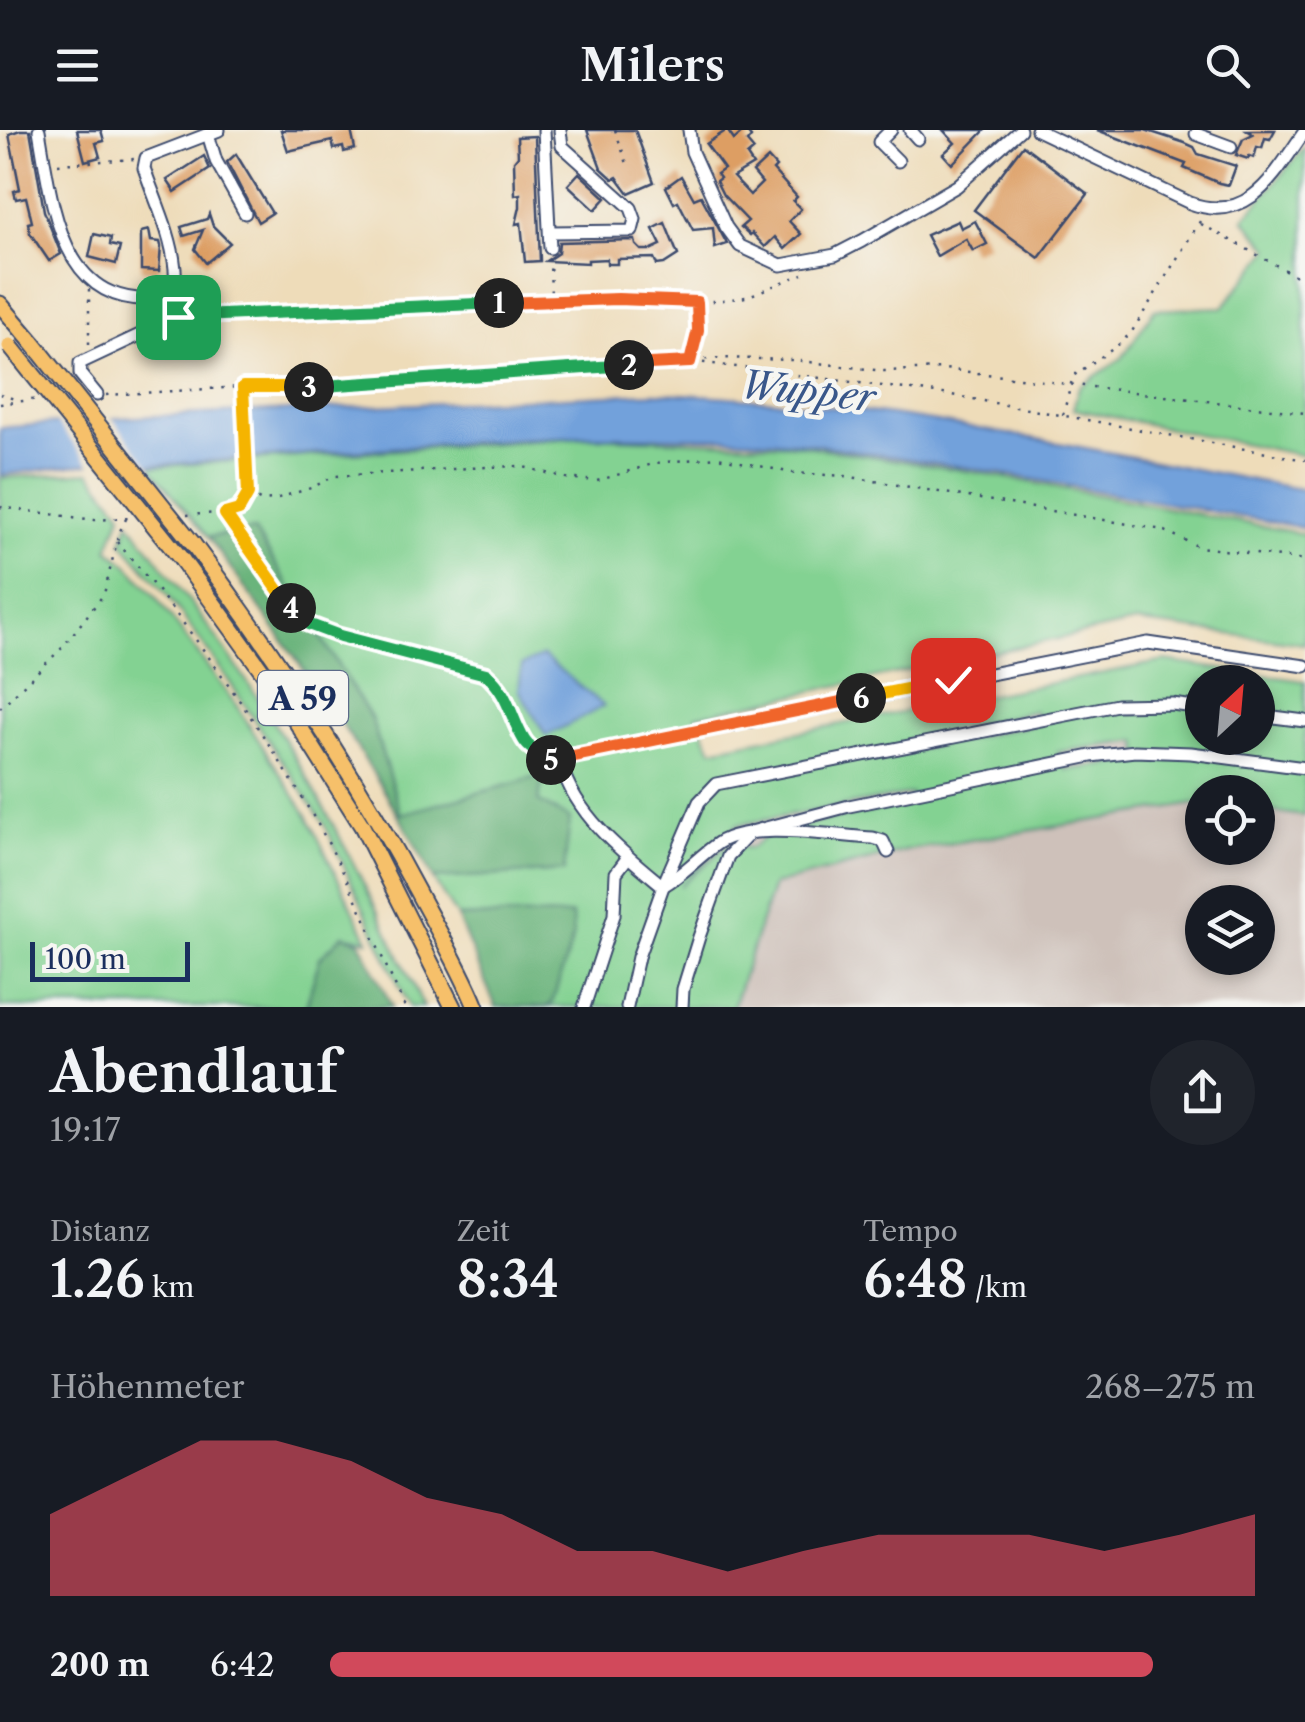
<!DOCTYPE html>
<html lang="de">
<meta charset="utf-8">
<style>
:root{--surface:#171b24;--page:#20242c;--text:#f1f3f6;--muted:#9ea1a6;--accent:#d1495b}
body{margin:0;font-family:"Libre Caslon Text",serif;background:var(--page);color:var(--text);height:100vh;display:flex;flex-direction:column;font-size:38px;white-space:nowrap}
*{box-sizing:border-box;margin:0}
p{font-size:32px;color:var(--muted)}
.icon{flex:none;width:55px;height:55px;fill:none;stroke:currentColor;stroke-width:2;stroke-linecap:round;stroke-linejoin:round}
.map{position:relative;height:877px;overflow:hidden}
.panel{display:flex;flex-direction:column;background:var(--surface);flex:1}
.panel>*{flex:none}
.needle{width:65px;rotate:26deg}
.buttons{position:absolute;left:1185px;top:535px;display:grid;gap:20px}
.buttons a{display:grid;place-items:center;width:90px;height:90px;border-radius:50%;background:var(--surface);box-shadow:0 5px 15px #0003;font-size:50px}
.scale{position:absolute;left:30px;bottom:25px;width:160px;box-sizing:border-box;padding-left:10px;border:5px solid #1b2f5e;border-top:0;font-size:28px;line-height:35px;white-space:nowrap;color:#1b2f5e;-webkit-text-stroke:8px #f6f6f2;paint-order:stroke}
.pin{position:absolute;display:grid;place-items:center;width:85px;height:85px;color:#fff;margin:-42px;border-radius:20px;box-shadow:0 5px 15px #0006}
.km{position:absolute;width:50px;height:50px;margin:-25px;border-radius:50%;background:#222;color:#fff;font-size:28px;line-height:50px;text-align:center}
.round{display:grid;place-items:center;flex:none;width:105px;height:105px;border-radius:52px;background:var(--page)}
.summary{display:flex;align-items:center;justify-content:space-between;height:170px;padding:0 50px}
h1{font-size:55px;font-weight:600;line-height:75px}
.metrics{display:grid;grid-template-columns:repeat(3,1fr);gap:15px;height:170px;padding:10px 50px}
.metrics div{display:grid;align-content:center}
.metrics b{font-size:50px;font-weight:600}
.metrics small{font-size:28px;font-weight:400}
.metrics p{font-size:28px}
.chart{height:280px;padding:20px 50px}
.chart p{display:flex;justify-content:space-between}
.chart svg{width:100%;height:180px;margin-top:10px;fill:var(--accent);opacity:.7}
ul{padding:0 50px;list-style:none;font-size:32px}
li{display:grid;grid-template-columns:160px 120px 1fr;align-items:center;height:75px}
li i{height:25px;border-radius:12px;background:var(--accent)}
header{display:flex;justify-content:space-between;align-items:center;height:130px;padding:0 50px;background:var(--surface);font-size:45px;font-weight:600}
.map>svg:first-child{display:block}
.industrial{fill:#cec1ba;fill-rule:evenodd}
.green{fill:#83d292;stroke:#4f8078;stroke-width:2.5;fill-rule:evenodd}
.forest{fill:#6ab47c;stroke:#42726d;stroke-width:2.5}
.water{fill:#72a1db;stroke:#46689c;stroke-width:2.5}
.pier{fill:#eedcb9}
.building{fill:#dd9e64}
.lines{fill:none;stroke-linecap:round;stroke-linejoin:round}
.minor-casing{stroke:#3b496c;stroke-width:15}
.highway-casing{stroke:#3b496c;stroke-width:19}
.path{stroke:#3b496c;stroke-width:2.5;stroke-dasharray:2.5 8;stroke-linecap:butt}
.minor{stroke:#fff;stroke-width:11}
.highway{stroke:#f6c06b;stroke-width:15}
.highway-bridge-casing{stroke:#3b496c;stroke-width:19;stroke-linecap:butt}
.highway-bridge{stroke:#f6c06b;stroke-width:15}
.split-1-casing{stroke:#fff;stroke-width:20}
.split-2-casing{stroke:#fff;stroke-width:20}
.split-3-casing{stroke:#fff;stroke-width:20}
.split-4-casing{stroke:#fff;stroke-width:20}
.split-5-casing{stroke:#fff;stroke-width:20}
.split-6-casing{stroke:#fff;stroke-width:20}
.split-7-casing{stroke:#fff;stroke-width:20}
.split-1{stroke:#22a559;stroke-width:12}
.split-2{stroke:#f0652b;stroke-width:12}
.split-3{stroke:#22a559;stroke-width:12}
.split-4{stroke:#f5b400;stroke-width:12}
.split-5{stroke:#22a559;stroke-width:12}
.split-6{stroke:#f0652b;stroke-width:12}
.split-7{stroke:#f5b400;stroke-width:12}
.labels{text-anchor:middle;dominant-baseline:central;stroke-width:9;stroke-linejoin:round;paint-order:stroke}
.shield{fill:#f6f6f2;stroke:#5d6b8a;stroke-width:2.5}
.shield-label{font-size:32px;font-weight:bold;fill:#1b2f5e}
.water-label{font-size:38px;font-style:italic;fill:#39578a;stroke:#f6f6f2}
</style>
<header><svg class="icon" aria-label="menu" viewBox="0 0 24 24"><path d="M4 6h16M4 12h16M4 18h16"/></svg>Milers<svg class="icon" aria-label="search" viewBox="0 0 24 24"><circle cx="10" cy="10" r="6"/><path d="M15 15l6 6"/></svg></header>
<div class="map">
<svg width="1305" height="877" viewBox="0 0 1305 877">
<rect width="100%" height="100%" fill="#f6f6f2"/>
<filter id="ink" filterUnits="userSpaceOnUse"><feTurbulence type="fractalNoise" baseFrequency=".01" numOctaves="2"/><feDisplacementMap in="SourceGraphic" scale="20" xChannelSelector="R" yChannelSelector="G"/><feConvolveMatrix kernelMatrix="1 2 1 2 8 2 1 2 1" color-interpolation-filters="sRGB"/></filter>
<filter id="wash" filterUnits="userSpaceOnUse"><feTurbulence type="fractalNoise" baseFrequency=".0048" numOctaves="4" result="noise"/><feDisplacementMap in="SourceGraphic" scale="40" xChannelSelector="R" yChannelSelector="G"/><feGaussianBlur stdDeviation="2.25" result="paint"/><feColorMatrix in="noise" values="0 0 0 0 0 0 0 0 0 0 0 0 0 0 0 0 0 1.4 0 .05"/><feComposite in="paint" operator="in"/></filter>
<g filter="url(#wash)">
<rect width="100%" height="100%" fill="#eedcb9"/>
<path class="industrial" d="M1165 531 1305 554V877H597L687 647ZM1202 552H1258V608H1202ZM1202 662H1258V718H1202ZM1202 772H1258V828H1202Z"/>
<g class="green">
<polygon points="1305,17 1305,326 1073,279 1079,257 1122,228 1154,180 1223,177 1270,119 1244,89"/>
<path d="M588 307 799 315 986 344 1305 404V514L1136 492 696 586 712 619 1165 531 1305 551V686L1258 680V662H1202V673L909 720 773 755 733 877H547L552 873 572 785 457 787 433 749 563 741 401 684 371 588 254 400 208 407 150 337ZM1202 552H1258V608H1202ZM1035 581 1041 593 916 620 918 607ZM1138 611 1140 630 1066 640 1057 622ZM911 664 912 673 773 701 751 718 726 716 680 756 737 695Z"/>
<polygon points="90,342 122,383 108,419 127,434 152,462 236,575 307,685 368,810 343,805 320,828 306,877 0,877 0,348"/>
<path d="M129 392C183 462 239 534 285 611 336 693 382 790 424 877H409L325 695 224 544 166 463 122 412Z"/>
</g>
<g class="forest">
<path d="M254 400 371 588 401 684 544 645 538 671 570 689 564 741 433 749C372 627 288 517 208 407Z"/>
<polygon points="572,785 573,808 552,873 547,877 496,877 457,787"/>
<polygon points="343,805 360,811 392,877 306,877 320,828"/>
</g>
<g class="water">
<path d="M654 263C874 270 1089 320 1305 360V398L981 340 804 313 727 308 590 306 518 309 153 335 87 334 0 345V298L117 288Z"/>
<polygon points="543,526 604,576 546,606 519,560 522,535"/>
</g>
<polygon class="pier" points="108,283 153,340 94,339 52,287"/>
<g id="blocks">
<g class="building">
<polygon points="20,0 30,0 44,81 61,124 49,131 30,103 28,93 32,92 26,67 16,69 14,61 20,59 9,4"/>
<polygon points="77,0 101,0 104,11 96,13 100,27 85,31"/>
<polygon points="281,0 351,0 355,19 344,22 343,17 334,19 332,11 288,21"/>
<polygon points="587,0 635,0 654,52 629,63 617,47 613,49 601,38"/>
<polygon points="727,0 734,10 745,0 751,7 747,12 754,20 747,26 753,35 733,47 750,65 762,53 753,42 768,28 776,37 773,40 797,67 793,71 801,79 789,91 801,104 785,119 775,107 765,117 752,103 750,105 741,97 748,91 723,65 716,51 720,48 717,44 724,39 706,14"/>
<polygon points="943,0 985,0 952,34 943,24 955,13"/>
<polygon points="1097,0 1145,0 1185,13 1194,17 1198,24 1236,36 1229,55 1219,53 1184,38 1186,34"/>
<polygon points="1247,0 1275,0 1270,9 1265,8 1262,18 1257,17 1254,28 1249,26 1248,29 1236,25 1243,9 1253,4"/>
<polygon points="535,6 540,131 525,132 521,93 516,94 520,77 520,64 515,65 514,31 518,26 517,7"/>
<polygon points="1023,15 1088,64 1039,128 974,80"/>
<polygon points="236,24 272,83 258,92 227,32"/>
<polygon points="204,26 210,39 175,62 167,50"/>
<polygon points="579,43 606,68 595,80 568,55"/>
<polygon points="681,46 694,69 701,66 727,114 715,118 713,98 693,100 678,71 674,73 666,57"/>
<polygon points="209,84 213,96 230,113 206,133 195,119 203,100 184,106 181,97 207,89"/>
<polygon points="958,91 961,98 975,91 987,114 973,121 966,109 937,126 926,105"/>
<polygon points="665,93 678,125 664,134 657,135 654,128 617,129 617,134 607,134 607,129 588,130 588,133 546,131 558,123 559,112 635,110 636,115 641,120 650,120 661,115 653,99"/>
<polygon points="149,100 151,111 160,112 161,116 159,141 141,140 141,102"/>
<polygon points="94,104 111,108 110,115 120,117 116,134 89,127"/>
</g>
</g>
</g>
<g filter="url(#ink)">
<use href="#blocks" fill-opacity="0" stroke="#3b496c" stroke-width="2.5"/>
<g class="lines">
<defs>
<g id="minor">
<path d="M39 0C53 81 62 187 173 167"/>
<polyline points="544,0 550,118"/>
<polyline points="689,0 692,22 726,97 740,116 781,135 835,125 862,111 957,56 1020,0"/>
<polyline points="891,0 879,12 898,31"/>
<polyline points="910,0 918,9"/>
<path d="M1037 0 1190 73C1250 95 1275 43 1305 1"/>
<polyline points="208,4 216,31 245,83"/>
<polyline points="1196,4 1231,17"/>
<polyline points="550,102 632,101 635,89 631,78 562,16 560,0"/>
<path d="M97 265 80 244V233L178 187C174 170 176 156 175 139 172 105 155 70 144 38L146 28 219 0"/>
<polyline points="1258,585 1305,591"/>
<path d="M888 722 883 711 873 708C834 706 750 691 718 713 698 727 684 744 663 756 623 723 576 686 561 635L569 627 1148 513 1305 536"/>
<polyline points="584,877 614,785 616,743 628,727"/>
<polyline points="627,877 638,827 665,751 699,672 716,654 1117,575 1172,574 1202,578"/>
<polyline points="682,877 683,859 699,807 728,726 751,702 849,676 1091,626 1135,621 1191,623 1305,638"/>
</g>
<g id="highway">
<polyline points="0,174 33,213"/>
<path d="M193 414C276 525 352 639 417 761 437 799 460 837 476 877"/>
<polyline points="182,430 279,564 362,696 453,877"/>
</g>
</defs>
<use href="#minor" class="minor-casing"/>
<use href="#highway" class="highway-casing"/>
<g class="path">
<polyline points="615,0 629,39"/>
<polyline points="58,34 135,29"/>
<polyline points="1201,94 1305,151"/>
<polyline points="550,128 551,170"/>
<polyline points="89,159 89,216"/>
<polyline points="187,187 618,169 716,171 746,167 803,144"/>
<polyline points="691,229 698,200 697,171"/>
<polyline points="695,230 720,228 793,230 884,241 945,239 1305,283"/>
<polyline points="0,264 17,270"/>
<polyline points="106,265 276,255 318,258 438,246 690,231 951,265 1305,330"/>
<polyline points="0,274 38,269"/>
<polyline points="1063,285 1073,246 1117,216 1131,203 1202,88"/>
<polyline points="248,364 260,370 275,369 311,358 335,346 486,337 520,336 566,348 597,351 656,333 718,327 792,343 845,346 1163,400 1199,417 1305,430"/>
<polyline points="0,377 94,390 129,388"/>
<path d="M225 384 295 483C329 513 439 532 486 544L501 556 526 614 549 629"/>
<polyline points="187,385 234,382 247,369 243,258"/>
<path d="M117 412C192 498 263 599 320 698 352 755 377 818 405 877"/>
<polyline points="0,578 62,518 104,464 119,403 126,389"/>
</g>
<use href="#minor" class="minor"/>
<use href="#highway" class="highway"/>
<defs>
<g id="highway-bridge">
<polyline points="33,213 193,414"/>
<polyline points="10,216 182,430"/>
</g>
</defs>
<use href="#highway-bridge" class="highway-bridge-casing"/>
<use href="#highway-bridge" class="highway-bridge"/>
</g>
</g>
<g class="lines" filter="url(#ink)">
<defs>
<polyline id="split-1" points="178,187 499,173"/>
<polyline id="split-2" points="499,173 618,169 697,172 698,200 690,232 629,235"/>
<polyline id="split-3" points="309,257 629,235"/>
<polyline id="split-4" points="291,478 225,384 239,380 248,364 243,257 309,257"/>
<path id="split-5" d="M291 478 308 494 340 506 486 544C509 564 510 586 524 610 529 619 542 625 551 630"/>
<polyline id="split-6" points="551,630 561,635 569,627 861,568"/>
<polyline id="split-7" points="861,568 953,550"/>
</defs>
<use href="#split-1" class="split-1-casing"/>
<use href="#split-2" class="split-2-casing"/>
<use href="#split-3" class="split-3-casing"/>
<use href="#split-4" class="split-4-casing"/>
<use href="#split-5" class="split-5-casing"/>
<use href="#split-6" class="split-6-casing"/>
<use href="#split-7" class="split-7-casing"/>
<use href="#split-1" class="split-1"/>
<use href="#split-2" class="split-2"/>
<use href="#split-3" class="split-3"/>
<use href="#split-4" class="split-4"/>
<use href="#split-5" class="split-5"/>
<use href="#split-6" class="split-6"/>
<use href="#split-7" class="split-7"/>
</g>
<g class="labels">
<rect class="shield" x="258" y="541" width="90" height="54" rx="8"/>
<g class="shield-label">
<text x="303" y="568">A 59</text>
</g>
<g class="water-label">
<text transform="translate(808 261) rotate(6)">Wupper</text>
</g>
</g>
</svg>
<div class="buttons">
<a><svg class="needle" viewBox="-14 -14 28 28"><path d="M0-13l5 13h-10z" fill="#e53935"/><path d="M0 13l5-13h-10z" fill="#9ea1a6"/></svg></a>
<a><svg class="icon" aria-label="locate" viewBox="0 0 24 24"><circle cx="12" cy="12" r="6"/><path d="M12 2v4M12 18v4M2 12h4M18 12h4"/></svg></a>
<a><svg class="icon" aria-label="layers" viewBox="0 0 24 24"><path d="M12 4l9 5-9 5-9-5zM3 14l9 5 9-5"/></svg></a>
</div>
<div class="scale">100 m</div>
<div class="pin" style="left:178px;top:187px;background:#1e9e55"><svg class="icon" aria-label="arrive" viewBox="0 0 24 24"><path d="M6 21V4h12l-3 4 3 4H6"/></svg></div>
<div class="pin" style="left:953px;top:550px;background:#d93025"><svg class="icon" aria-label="check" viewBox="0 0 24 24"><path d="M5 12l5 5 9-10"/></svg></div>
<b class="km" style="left:499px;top:173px">1</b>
<b class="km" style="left:629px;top:235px">2</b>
<b class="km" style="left:309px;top:257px">3</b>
<b class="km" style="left:291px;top:478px">4</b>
<b class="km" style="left:551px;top:630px">5</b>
<b class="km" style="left:861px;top:568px">6</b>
</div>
<section class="panel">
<div class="summary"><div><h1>Abendlauf</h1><p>19:17</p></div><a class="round"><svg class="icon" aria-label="share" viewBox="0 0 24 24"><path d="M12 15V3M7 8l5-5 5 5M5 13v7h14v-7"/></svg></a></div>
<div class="metrics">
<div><p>Distanz</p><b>1.26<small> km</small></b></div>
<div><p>Zeit</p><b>8:34</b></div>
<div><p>Tempo</p><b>6:48<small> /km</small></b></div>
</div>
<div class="chart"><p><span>Höhenmeter</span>268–275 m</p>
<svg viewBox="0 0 160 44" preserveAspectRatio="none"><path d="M0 44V24L10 15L20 6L30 6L40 11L50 20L60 24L70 33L80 33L90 38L100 33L110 29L120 29L130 29L140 33L150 29L160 24V44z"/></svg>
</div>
<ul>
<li><b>200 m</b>6:42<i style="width:89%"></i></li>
</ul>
</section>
